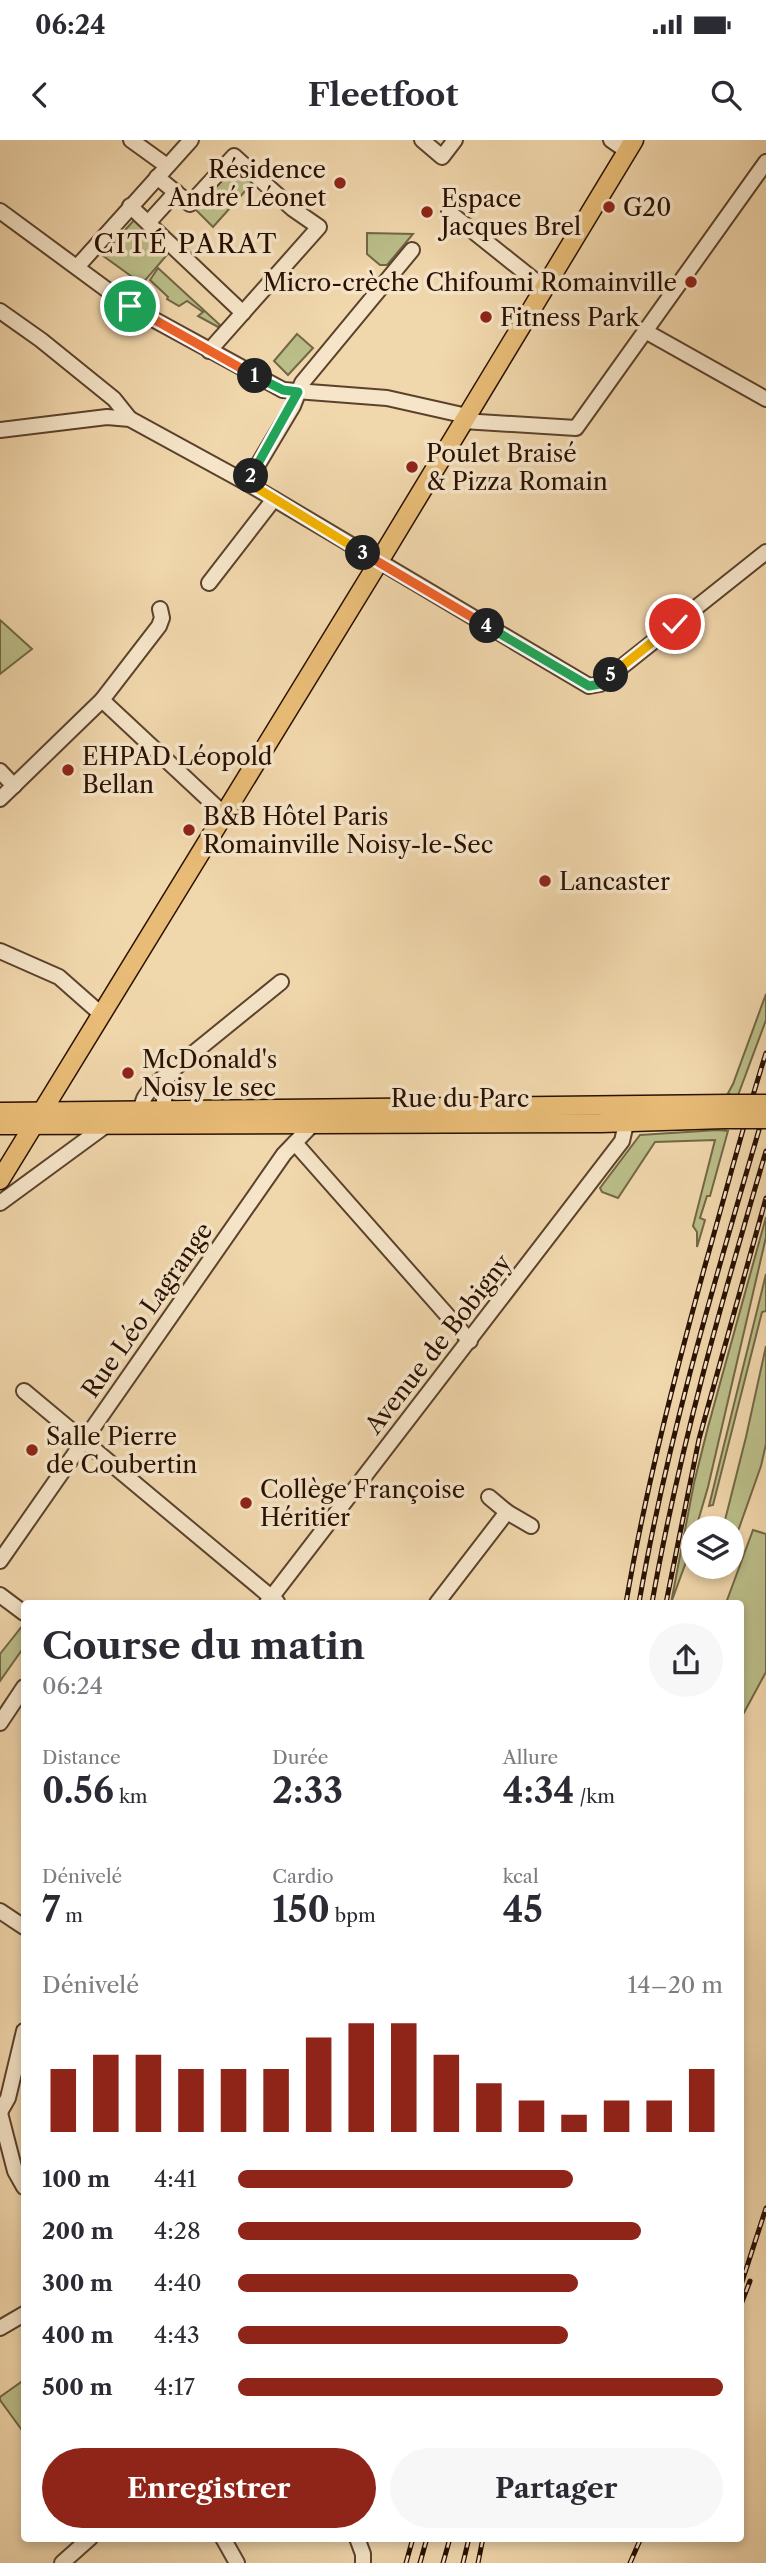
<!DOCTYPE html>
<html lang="fr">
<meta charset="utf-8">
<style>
:root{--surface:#fff;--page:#f7f7f7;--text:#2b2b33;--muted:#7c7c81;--accent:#8f2418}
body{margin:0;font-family:"Libre Caslon Text",serif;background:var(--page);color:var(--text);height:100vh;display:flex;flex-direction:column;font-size:26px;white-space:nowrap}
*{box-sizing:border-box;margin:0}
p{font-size:23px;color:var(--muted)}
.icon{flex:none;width:38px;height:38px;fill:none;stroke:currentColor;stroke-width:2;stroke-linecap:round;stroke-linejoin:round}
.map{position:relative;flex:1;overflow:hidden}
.details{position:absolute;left:21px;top:1460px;width:723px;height:942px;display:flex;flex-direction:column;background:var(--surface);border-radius:7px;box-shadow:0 4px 10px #0003}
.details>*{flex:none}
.fabs{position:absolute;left:681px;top:1376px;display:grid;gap:14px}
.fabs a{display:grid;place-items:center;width:63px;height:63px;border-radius:50%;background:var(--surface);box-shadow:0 4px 10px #0003;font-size:35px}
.pin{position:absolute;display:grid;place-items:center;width:60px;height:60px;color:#fff;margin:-30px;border:4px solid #fff;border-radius:50%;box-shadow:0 2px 7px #0007}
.km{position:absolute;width:35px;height:35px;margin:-18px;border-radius:50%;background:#222;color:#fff;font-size:19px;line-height:35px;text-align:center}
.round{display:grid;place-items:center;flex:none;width:74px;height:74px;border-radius:37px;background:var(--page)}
.overview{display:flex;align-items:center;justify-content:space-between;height:119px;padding:0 21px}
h1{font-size:38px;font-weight:800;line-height:52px}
.metrics{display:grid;grid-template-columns:repeat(3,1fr);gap:10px;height:119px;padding:7px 21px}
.metrics div{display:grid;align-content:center}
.metrics b{font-size:35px;font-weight:800}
.metrics small{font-size:19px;font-weight:400}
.metrics p{font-size:19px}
.chart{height:196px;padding:14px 21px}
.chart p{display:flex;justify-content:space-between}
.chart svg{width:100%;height:126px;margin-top:7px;stroke:var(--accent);stroke-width:6}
.primary-button{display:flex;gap:14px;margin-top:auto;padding:14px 21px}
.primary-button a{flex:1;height:80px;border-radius:42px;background:var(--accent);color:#fff;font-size:28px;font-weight:800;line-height:80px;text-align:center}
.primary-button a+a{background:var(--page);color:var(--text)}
ul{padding:0 21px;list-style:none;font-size:23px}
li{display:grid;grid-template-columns:112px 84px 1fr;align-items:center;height:52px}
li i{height:18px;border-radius:9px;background:var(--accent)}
.status{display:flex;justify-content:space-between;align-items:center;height:49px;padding:0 35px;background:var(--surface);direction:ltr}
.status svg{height:19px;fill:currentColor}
header{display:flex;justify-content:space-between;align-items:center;height:91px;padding:0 21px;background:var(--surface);font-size:32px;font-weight:800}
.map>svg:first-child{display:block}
.green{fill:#bbbe89;stroke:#726746;stroke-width:2}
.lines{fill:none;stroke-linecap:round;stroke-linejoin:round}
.minor-casing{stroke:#5b422c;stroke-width:18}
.major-casing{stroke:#291002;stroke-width:21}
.minor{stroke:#f6e5c9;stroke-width:14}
.major{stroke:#e8bc76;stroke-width:18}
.rail-casing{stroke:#291002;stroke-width:5}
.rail{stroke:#f6e5c9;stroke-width:2.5;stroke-dasharray:8;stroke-linecap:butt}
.major-bridge-casing{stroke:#291002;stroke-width:21;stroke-linecap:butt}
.major-bridge{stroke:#e8bc76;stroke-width:18}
.split-1-casing{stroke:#fff;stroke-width:14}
.split-2-casing{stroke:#fff;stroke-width:14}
.split-3-casing{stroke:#fff;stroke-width:14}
.split-4-casing{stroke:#fff;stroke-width:14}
.split-5-casing{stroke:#fff;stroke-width:14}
.split-6-casing{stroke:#fff;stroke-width:14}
.split-1{stroke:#f0652b;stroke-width:9}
.split-2{stroke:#22a559;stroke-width:9}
.split-3{stroke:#f5b400;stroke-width:9}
.split-4{stroke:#f0652b;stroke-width:9}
.split-5{stroke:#22a559;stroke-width:9}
.split-6{stroke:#f5b400;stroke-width:9}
.poi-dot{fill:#8f2418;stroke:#f6e5c9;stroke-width:2.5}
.labels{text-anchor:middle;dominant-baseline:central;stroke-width:7;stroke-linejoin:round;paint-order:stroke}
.poi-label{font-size:24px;fill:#291002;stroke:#f6e5c9;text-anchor:start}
.street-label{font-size:24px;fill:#291002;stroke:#f6e5c9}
.neighbourhood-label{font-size:26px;letter-spacing:2px;fill:#291002;stroke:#f6e5c9}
</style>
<div class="status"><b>06:24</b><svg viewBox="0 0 49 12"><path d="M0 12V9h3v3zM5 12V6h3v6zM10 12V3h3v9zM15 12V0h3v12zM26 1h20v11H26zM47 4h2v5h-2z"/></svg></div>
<header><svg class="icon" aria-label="back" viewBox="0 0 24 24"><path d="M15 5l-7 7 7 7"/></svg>Fleetfoot<svg class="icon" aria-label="search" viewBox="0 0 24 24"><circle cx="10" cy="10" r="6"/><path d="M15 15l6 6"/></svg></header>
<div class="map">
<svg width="766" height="2423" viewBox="0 0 766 2423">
<rect width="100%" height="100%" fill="#f1d7ac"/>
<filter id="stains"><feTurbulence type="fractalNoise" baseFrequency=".00286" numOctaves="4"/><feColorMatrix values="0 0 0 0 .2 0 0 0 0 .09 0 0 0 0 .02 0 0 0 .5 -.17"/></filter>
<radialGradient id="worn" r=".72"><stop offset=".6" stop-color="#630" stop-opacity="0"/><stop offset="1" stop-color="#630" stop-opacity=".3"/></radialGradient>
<g class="green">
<polygon points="219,39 256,39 213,87 193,67"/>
<polygon points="137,77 172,109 142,144 102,115"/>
<polygon points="367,93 413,94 387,125 380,125 367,114"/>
<polygon points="158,128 220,185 218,187 198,176 203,172 187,161 179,166 167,159 168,157 150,140"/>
<polygon points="297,194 313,208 288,235 274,221"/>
<polygon points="0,480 32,509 0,534"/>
<polygon points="766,854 766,880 737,958 726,957 733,944"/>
<polygon points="718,990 728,991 710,1056 707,1056 700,1078 705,1080 697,1107 697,1092 693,1086 715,1000 655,1002 618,1058 602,1052 600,1048 640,995"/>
<polygon points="766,1077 766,1097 708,1347 696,1388 693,1388 690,1411 671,1463 694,1343 708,1287"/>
<polygon points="766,1134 766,1171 762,1172 713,1365 709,1366"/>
<polygon points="766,1206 766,1304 761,1326 732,1408 732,1388 723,1388 746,1297"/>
<polygon points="753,1390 766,1394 766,1532 740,1580 740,1463 726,1463"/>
<polygon points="23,1485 24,1507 0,1541 0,1514"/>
<polygon points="24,2240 24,2293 0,2260 0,2257"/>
</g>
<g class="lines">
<defs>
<g id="minor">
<polyline points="131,0 167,26"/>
<polyline points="422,0 442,17 455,0"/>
<polyline points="611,0 627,11"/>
<polyline points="157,37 190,64 234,16 293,69 319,87 209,211"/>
<polyline points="130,66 243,173"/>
<polyline points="0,71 129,166 283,250 387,258 467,276"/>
<polyline points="449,72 543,147"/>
<polyline points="148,83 176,52"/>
<polyline points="77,127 191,0"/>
<polyline points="0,171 41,200 114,259 130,279"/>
<polyline points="645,191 766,259"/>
<polyline points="463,281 576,288 766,22"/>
<polyline points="0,290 107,277 130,279 247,343 589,546 600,544 766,412"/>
<polyline points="247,343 293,266 302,243 412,110"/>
<polyline points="209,443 274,359"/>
<polyline points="102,560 224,674"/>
<polyline points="0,631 14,646"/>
<polyline points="0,659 102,560 159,486 162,478 160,469"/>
<polyline points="0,811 59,837 101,874"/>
<path d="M144 978C137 961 148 952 159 941L281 842"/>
<path d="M162 978C169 960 157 954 170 934"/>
<polyline points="295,1003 470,1201"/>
<polyline points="0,1063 105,986"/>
<polyline points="24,1251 277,1462"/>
<polyline points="489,1357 507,1372 531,1386"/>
<polyline points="0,1421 284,1014 313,984"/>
<polyline points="0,1455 24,1473"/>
<polyline points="267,1463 622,1001 628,975"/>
<polyline points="437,1463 507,1372"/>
<polyline points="0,1583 24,1547"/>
<polyline points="0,1771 24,1787"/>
<polyline points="0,1972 8,1958 24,1891"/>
<polyline points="0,1973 15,2031 24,2047"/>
<polyline points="0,2188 24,2174"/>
<polyline points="223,2398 237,2423"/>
<polyline points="357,2398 363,2414 363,2423"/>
<polyline points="62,2423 90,2398"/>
</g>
<g id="major">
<polyline points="0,972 729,964"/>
<polyline points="0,985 601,983 724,979"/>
<polyline points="0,1040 372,433 634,0"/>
</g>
</defs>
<use href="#minor" class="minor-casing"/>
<use href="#major" class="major-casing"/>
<use href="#minor" class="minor"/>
<use href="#major" class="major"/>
<defs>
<g id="rail">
<path d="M626 1463C646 1347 675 1235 706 1122 726 1052 744 982 766 913"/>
<path d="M639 1463C668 1294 718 1130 766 966"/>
<path d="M652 1463C679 1310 722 1160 766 1011"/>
<polyline points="666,1463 699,1299 766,1058"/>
<polyline points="740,2148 766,2068"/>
<polyline points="740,2167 750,2141"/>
<polyline points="406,2423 413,2398"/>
<polyline points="420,2423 427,2398"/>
<polyline points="443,2423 450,2398"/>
<polyline points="463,2423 469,2398"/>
<polyline points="478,2423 483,2398"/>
<polyline points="630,2423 641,2398"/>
</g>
</defs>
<use href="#rail" class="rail-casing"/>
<use href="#rail" class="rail"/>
<defs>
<g id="major-bridge">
<polyline points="729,964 766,964"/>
<polyline points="724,979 766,979"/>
</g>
</defs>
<use href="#major-bridge" class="major-bridge-casing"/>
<use href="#major-bridge" class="major-bridge"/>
</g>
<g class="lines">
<defs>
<polyline id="split-1" points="130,166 255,236"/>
<polyline id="split-2" points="251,336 298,252 283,250 255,236"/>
<polyline id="split-3" points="251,336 247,342 363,413"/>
<polyline id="split-4" points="363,413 487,486"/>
<polyline id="split-5" points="487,486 589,546 600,544 611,535"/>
<polyline id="split-6" points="611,535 675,484"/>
</defs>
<use href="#split-1" class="split-1-casing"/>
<use href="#split-2" class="split-2-casing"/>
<use href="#split-3" class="split-3-casing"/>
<use href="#split-4" class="split-4-casing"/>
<use href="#split-5" class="split-5-casing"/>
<use href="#split-6" class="split-6-casing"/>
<use href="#split-1" class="split-1"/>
<use href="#split-2" class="split-2"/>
<use href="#split-3" class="split-3"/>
<use href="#split-4" class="split-4"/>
<use href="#split-5" class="split-5"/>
<use href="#split-6" class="split-6"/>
</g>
<g class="poi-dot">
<circle cx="340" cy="43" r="7"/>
<circle cx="609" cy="67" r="7"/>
<circle cx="427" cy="72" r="7"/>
<circle cx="691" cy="142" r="7"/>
<circle cx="486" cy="177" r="7"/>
<circle cx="412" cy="327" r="7"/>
<circle cx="68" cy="630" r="7"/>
<circle cx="189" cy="690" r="7"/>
<circle cx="545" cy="741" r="7"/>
<circle cx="128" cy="933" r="7"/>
<circle cx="32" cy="1310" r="7"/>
<circle cx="246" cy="1363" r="7"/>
</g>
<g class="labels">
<g class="poi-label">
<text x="326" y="29" text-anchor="end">Résidence<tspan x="326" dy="28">André Léonet</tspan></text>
<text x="441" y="58">Espace<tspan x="441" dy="28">Jacques Brel</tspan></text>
<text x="623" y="67">G20</text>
<text x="677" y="142" text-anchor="end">Micro-crèche Chifoumi Romainville</text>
<text x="500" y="177">Fitness Park</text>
<text x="426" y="313">Poulet Braisé<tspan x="426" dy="28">&amp; Pizza Romain</tspan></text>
<text x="82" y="616">EHPAD Léopold<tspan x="82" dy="28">Bellan</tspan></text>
<text x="203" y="676">B&amp;B Hôtel Paris<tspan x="203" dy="28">Romainville Noisy-le-Sec</tspan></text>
<text x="559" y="741">Lancaster</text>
<text x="142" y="919">McDonald's<tspan x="142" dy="28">Noisy le sec</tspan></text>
<text x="46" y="1296">Salle Pierre<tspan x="46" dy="28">de Coubertin</tspan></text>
<text x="260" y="1349">Collège Françoise<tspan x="260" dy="28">Héritier</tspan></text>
</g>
<g class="street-label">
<text x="460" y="958">Rue du Parc</text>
<text transform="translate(147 1170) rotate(-55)">Rue Léo Lagrange</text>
<text transform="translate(438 1204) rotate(-52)">Avenue de Bobigny</text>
</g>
<g class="neighbourhood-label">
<text x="186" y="104">CITÉ PARAT</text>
</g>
</g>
<rect width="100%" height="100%" filter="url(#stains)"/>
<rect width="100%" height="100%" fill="url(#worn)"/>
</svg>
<div class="fabs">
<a><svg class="icon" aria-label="layers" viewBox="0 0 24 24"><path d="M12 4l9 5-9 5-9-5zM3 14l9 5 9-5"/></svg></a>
</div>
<div class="pin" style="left:130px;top:166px;background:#1e9e55"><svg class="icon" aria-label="arrive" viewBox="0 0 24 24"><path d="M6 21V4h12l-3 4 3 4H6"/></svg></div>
<div class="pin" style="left:675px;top:484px;background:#d93025"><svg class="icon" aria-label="check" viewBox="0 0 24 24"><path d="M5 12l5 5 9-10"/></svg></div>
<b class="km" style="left:255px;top:236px">1</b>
<b class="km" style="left:251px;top:336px">2</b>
<b class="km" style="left:363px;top:413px">3</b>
<b class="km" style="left:487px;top:486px">4</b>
<b class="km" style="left:611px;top:535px">5</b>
<section class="details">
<div class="overview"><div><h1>Course du matin</h1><p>06:24</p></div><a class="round"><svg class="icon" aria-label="share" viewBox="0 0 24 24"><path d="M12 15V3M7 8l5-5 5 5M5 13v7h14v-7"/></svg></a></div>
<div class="metrics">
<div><p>Distance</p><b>0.56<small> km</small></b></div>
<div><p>Durée</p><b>2:33</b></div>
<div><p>Allure</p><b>4:34<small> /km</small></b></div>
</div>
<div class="metrics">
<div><p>Dénivelé</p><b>7<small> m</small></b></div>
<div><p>Cardio</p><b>150<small> bpm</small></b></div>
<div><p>kcal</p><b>45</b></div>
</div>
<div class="chart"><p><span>Dénivelé</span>14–20 m</p>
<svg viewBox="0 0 160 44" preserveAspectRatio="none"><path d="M5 44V22M15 44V17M25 44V17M35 44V22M45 44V22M55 44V22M65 44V11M75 44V6M85 44V6M95 44V17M105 44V27M115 44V33M125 44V38M135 44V33M145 44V33M155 44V22"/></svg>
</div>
<ul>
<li><b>100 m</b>4:41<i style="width:69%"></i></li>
<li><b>200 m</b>4:28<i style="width:83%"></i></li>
<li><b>300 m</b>4:40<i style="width:70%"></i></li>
<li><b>400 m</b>4:43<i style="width:68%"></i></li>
<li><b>500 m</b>4:17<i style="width:100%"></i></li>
</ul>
<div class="primary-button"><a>Enregistrer</a><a>Partager</a></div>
</section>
</div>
